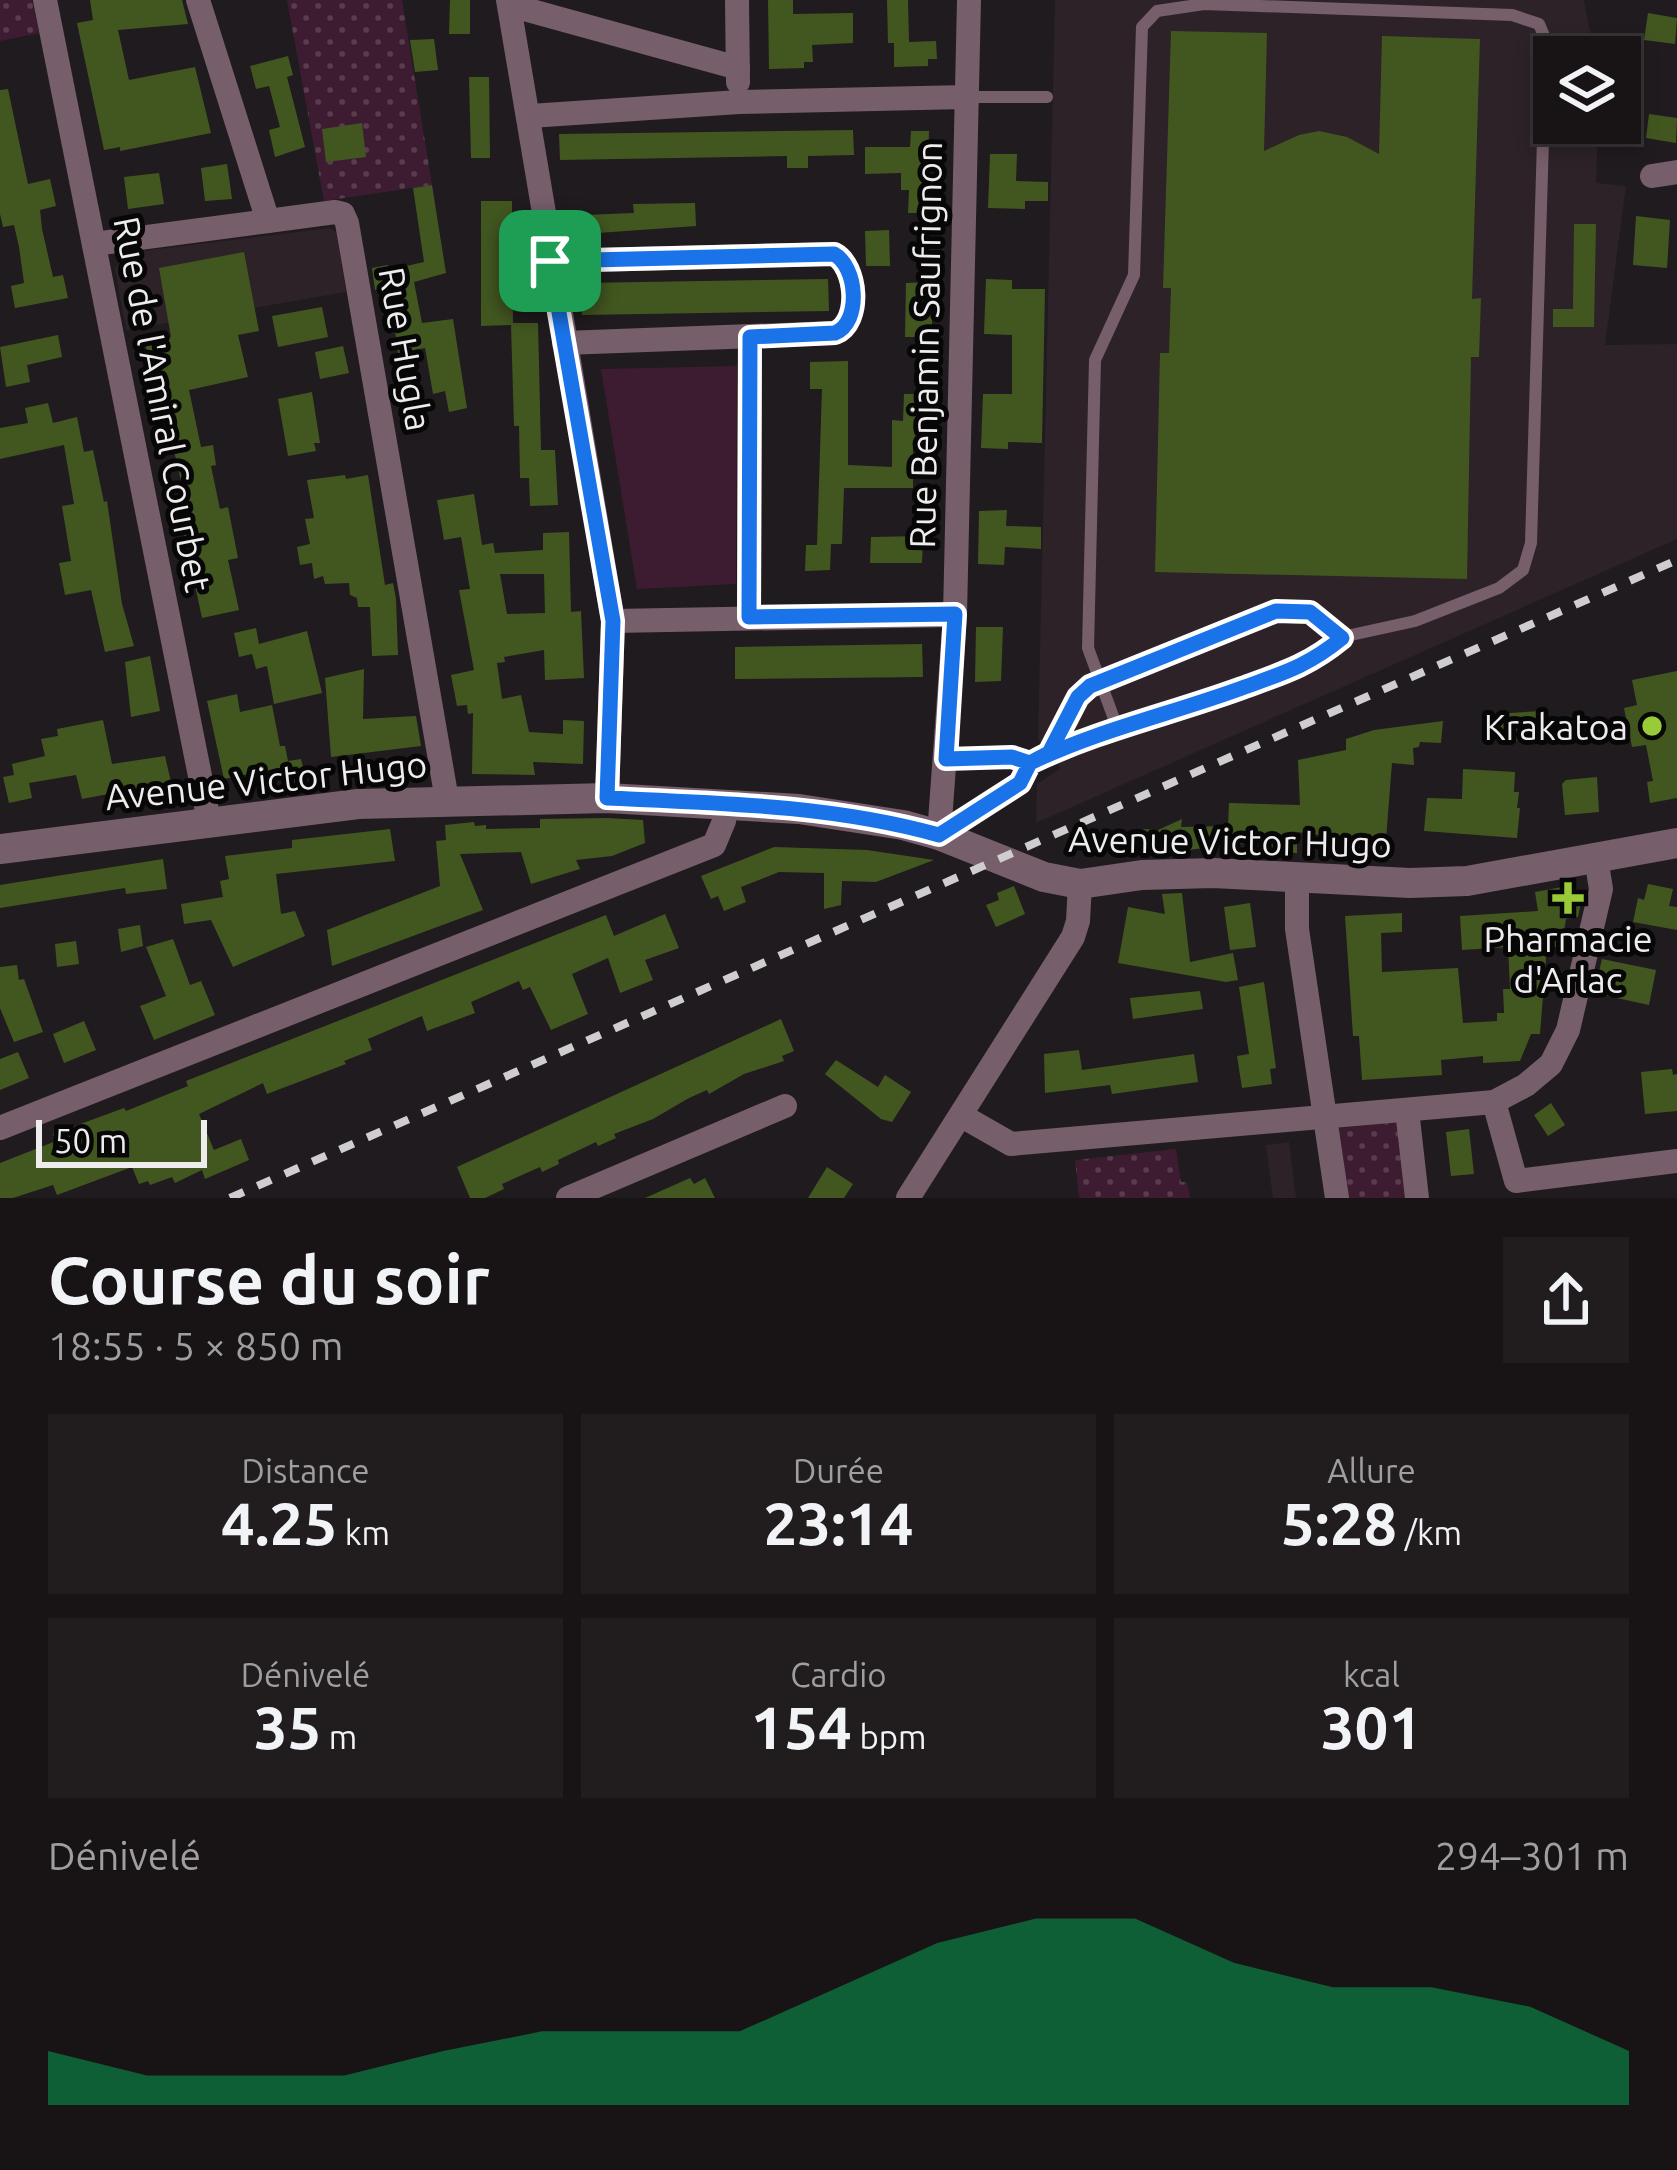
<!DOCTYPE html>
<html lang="fr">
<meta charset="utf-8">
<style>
:root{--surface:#181416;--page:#211d1f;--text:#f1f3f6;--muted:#9f9ea1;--line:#363335;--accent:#0b8043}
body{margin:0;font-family:Ubuntu,sans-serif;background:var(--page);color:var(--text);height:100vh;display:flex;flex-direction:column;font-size:45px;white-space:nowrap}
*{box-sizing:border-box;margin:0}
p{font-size:39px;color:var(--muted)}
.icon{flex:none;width:66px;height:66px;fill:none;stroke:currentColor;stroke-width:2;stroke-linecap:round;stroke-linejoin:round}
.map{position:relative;height:1198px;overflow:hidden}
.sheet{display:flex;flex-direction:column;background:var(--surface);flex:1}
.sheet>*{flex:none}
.fabs{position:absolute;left:1533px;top:36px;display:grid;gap:24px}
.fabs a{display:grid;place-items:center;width:108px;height:108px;border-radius:0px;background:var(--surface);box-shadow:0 6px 18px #0003,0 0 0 3px var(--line);font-size:60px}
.scale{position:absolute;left:36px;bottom:30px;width:171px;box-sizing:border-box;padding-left:12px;border:6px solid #efecee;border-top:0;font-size:33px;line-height:42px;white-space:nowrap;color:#efecee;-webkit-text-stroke:9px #080707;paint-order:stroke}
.pin{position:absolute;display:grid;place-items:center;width:102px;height:102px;color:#fff;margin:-51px;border-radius:24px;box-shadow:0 6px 18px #0006}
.round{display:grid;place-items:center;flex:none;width:126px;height:126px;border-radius:0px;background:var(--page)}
.summary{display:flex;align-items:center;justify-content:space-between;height:204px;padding:0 48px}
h1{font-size:66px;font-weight:700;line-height:90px}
.figures{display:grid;grid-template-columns:repeat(3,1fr);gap:18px;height:204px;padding:12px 48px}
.figures div{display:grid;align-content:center;border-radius:0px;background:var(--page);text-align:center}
.figures b{font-size:60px;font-weight:700}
.figures small{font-size:33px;font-weight:400}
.figures p{font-size:33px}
.chart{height:336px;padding:24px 48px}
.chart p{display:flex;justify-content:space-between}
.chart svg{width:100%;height:216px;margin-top:12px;fill:var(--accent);opacity:.7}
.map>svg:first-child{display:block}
.built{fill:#2c2228}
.grass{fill:#3d1c31}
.park{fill:url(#park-dots)}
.building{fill:#425720;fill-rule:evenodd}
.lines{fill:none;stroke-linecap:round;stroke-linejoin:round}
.service{stroke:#765e6b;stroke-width:12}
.minor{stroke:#765e6b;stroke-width:24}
.tertiary{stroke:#765e6b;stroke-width:30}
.rail{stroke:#d0cdcf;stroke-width:8;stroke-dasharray:15 15;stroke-linecap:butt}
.route-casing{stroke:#fff;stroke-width:24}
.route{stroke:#1a73e8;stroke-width:15}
.poi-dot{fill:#98cb37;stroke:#080707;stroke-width:4.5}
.labels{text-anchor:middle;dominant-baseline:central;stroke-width:10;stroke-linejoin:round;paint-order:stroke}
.street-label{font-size:36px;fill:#efecee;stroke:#080707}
.poi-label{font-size:36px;fill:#efecee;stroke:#080707;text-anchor:end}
</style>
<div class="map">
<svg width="1677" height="1198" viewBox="0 0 1677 1198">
<defs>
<pattern id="park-dots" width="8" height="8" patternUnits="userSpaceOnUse" patternTransform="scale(3)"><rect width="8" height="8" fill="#3d1c31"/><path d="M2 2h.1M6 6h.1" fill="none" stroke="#593d4f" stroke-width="1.8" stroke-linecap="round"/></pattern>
</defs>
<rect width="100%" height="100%" fill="#201b1e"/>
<g class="built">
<polygon points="1055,0 1584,0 1595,57 1554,57 1554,123 1598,123 1596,183 1626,186 1605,345 1677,344 1677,539 1036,823 1037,784 1061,768 1038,739"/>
<polygon points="330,228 336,232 346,292 126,330 115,269 126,253"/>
<polygon points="1289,1142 1296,1198 1273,1198 1266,1145"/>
</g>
<polygon class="grass" points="737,366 736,584 637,589 601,369"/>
<g class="park">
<polygon points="0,0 32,0 39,33 0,41"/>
<polygon points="287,0 402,0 432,185 324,201"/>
<polygon points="1400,1122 1409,1198 1341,1198 1332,1129"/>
<polygon points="1176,1149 1181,1182 1187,1182 1190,1198 1079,1198 1075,1160"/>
</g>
<g class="building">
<polygon points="90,0 182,0 188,24 118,30 129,80 195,67 211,133 120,151 120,147 104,150 77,23 93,20"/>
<polygon points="450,0 470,0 470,34 449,34"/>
<polygon points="768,0 793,0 793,14 853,13 853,43 812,45 813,62 804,62 804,68 769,69"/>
<polygon points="887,0 908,0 909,42 936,41 937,59 928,59 928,66 894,67 894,43 888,43"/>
<polygon points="1648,13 1677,18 1675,44 1644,40"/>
<polygon points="1171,31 1267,33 1264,151 1299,135 1319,131 1347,137 1379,154 1382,36 1480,39 1472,299 1481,298 1479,357 1471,357 1467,579 1155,572 1160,353 1169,353 1171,288 1163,288"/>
<polygon points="434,39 438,70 415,72 410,40"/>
<polygon points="288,56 293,75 287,77 305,147 275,157 269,130 280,127 269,86 256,89 250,66"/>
<polygon points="469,77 489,77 490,158 471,158"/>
<polygon points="8,89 28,184 50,179 56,206 40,210 42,229 53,277 63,275 68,298 15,308 11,286 24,283 19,247 14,225 3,227 0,214 0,90"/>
<polygon points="1649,114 1677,118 1676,143 1646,138"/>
<polygon points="362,123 366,157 326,162 322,129"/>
<polygon points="853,130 854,155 808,156 808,168 787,168 787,156 560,160 559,134"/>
<polygon points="911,131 929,131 927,213 908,213 909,190 901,190 901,173 865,174 865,147 910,147"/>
<polygon points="990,154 1017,154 1016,181 1048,182 1048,201 1025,201 1025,209 988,208"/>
<polygon points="227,164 232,199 205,201 201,168"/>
<polygon points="159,173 164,204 128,209 124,177"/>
<polygon points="432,185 446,273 414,282 422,323 453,319 467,408 449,412 445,391 433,394 425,348 398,353 389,287 375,290 372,268 388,265 389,270 424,262 413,188"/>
<polygon points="481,201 512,201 513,323 538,323 541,450 555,450 558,505 530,506 529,478 520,478 519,426 514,426 511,325 481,326"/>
<polygon points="695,203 696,226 584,234 584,215 634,213 633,204"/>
<polygon points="1636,216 1670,220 1667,268 1633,265"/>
<polygon points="1574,224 1596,224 1594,327 1553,327 1553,309 1573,309"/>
<polygon points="889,230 890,266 866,266 865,231"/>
<polygon points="244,252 259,331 238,335 248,377 189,390 201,447 213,445 216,465 211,466 220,509 228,507 238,558 228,560 239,610 202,618 176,496 184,494 155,369 150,370 145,342 171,337 159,268"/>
<polygon points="828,279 829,311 582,315 581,283"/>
<polygon points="986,279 1012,280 1012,289 1045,289 1042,443 1008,442 1008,449 981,448 983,394 1012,394 1012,335 984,334"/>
<polygon points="932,282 932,337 905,337 906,283"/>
<polygon points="322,307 328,337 278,347 272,316"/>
<polygon points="58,335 62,357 27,365 30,382 6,387 0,347"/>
<polygon points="343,346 349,373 320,379 315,352"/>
<polygon points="848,361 848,465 892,467 892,420 903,421 904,394 930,394 929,448 913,448 913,488 844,488 842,544 831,544 830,570 805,571 806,545 817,545 822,389 810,389 810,362"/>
<polygon points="312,392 320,443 314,443 316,451 288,456 278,399"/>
<polygon points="48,403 53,423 77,417 84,452 93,450 104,502 107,501 122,604 134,646 105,652 91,590 65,595 59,563 71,561 62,506 74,504 64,445 0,459 0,428 28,423 25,408"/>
<polygon points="345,475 346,479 368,475 385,585 393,583 396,599 398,655 372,656 370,607 358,607 357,598 350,595 349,583 325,584 323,576 314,579 312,563 300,565 297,547 310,544 305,519 314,518 307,480"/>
<path d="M474 494 482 545 493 543 495 553 543 550V533L569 532 571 612 581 611 584 678 545 680 544 650 504 657 505 662 497 663 502 699 521 695 529 732 563 734V720L584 721 583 764 533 762 535 775 472 774 473 713 468 714 467 705 457 706 451 675 474 670 459 590 470 589 461 537 444 540 437 500ZM500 574H544L545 613 507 614Z"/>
<polygon points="1007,510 1006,526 1041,527 1041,549 1005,547 1004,565 978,564 979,511"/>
<polygon points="923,536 922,563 870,563 871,537"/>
<polygon points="976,627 1003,627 1001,681 975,682"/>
<polygon points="256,628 259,644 307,631 322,693 274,704 267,666 256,669 252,654 239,657 234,633"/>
<polygon points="922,644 923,677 735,679 735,647"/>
<polygon points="150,656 160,711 131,717 125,662"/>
<polygon points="364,669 363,719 416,716 421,746 331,757 325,678"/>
<polygon points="1677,671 1677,798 1650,803 1647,782 1653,781 1646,745 1632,747 1624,708 1637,705 1632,680"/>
<polygon points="237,694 240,712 272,705 280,746 285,746 288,761 301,759 308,788 290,791 285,767 224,779 207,701"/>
<polygon points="1541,711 1543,739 1497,742 1495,714"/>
<polygon points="103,720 112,764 165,756 171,782 82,799 76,775 29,783 32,798 9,803 3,777 14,775 12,764 45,756 41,739 58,736 57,729"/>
<polygon points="1443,721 1441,743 1420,742 1419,747 1413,748 1414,765 1392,763 1386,839 1393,840 1391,860 1332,855 1333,837 1297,832 1297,853 1273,852 1271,840 1146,855 1143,829 1158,830 1182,819 1181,827 1228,826 1229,803 1300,805 1298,760 1346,750 1346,739 1374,730"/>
<polygon points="1463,769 1515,772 1514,792 1519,792 1517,808 1520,808 1517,838 1424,831 1427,798 1462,799"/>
<polygon points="1597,777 1599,812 1565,815 1562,784 1566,780"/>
<polygon points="607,818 643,820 645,843 612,856 576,860 580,869 531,884 521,852 460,854 483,910 332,966 327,930 440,886 436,841 446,840 445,825 474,822 475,826 486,825 486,829 540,828 540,819"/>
<polygon points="390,829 395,861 276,874 281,914 295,911 305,936 233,967 211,920 184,924 181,904 223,897 220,881 229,879 225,856 292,848 292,840"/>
<polygon points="774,847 867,850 934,860 876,882 842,881 841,905 824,909 824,873 779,872 741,887 746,902 724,911 718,896 711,899 701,876"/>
<polygon points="163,859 167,889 126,894 125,888 0,908 0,885"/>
<polygon points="1648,884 1673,889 1669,906 1677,907 1677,930 1633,922 1638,898 1644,900"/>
<polygon points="1573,885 1582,897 1578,917 1566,919 1561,948 1547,946 1540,1034 1531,1034 1520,1061 1483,1063 1483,1056 1441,1060 1442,1075 1362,1080 1359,1036 1353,1036 1345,916 1402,913 1402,932 1381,933 1382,972 1458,968 1463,1023 1497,1021 1497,1013 1504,1013 1503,989 1510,989 1508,947 1462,950 1460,916 1538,911 1535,892"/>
<polygon points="1014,886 1025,914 996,927 986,905 999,900 997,893"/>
<polygon points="1182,893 1190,962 1233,953 1238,980 1226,982 1118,963 1128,907 1165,914 1162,894"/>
<polygon points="1250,903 1256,947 1230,950 1224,907"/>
<polygon points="665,914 679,948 645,960 653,980 620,993 608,958 572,974 588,1014 551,1030 530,987 523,990 519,981 471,1002 475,1013 427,1031 422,1016 368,1039 372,1050 344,1061 346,1064 267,1094 263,1083 199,1114 214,1150 241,1139 249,1160 205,1179 202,1170 175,1183 172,1177 150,1185 148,1181 139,1184 132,1167 57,1195 53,1185 13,1198 0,1198 0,1163 56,1141 53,1134 124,1108 126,1111 188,1086 186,1081 606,915 614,936"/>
<polygon points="140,925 143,946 121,952 118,929"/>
<polygon points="173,939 190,985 201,981 215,1015 154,1040 140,1006 166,996 146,947"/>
<polygon points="76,941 79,964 57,967 55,944"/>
<polygon points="1602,959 1656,970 1649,1005 1594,993"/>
<polygon points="17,965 19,980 24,979 43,1032 14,1042 0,1008 0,967"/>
<polygon points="1264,982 1276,1068 1270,1069 1272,1084 1242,1088 1237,1056 1249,1054 1239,987"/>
<polygon points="1200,991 1203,1009 1133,1019 1130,998"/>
<polygon points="781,1019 794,1051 782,1056 784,1061 744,1074 709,1094 707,1090 689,1098 653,1119 614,1134 616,1138 598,1146 596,1142 558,1160 559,1164 542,1172 540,1167 502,1184 504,1189 485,1198 470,1198 457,1167"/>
<polygon points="84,1021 96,1050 64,1063 53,1034"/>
<polygon points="1079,1050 1082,1070 1194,1054 1198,1082 1112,1094 1110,1085 1045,1093 1044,1054"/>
<polygon points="18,1052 29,1078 0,1090 0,1059"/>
<polygon points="836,1060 878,1087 885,1075 911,1092 892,1122 881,1119 825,1074"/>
<polygon points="1672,1069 1673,1075 1677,1074 1677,1111 1645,1114 1641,1072"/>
<polygon points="1551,1103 1565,1125 1548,1136 1534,1115"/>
<polygon points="1469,1129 1474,1174 1451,1176 1446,1132"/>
<polygon points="827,1167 853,1184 844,1198 808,1198"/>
<polygon points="690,1178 694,1184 705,1178 715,1198 645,1198"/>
</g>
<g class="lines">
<g class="service">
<polyline points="967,97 1047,97"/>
<polyline points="1050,752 1078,697 1090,686 1277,611 1311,612 1342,637"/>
<path d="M1030 763 1117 727 1165 716 1314 661 1342 637 1415 621 1499 588 1523 570 1531 543 1544 106C1549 79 1552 50 1539 24L1512 15 1204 4 1157 11 1142 27 1134 275 1095 360 1088 648 1117 727"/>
<polyline points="945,831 1020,783 1030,763 1012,757 946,759"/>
</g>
<g class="minor">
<polyline points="45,0 209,821"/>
<polyline points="198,0 268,221 335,212 343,214 347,223 447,800"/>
<polyline points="508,0 613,621 607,798"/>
<polyline points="737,0 738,82"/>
<polyline points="510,5 738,68"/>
<polyline points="530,116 739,102 966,97"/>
<polyline points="1652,176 1677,172"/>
<polyline points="94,244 268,221"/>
<path d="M550 261 834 254C857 266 862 322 835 333L564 343"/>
<polyline points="749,617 750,337"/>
<polyline points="613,621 955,615"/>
<polyline points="939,835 955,615 969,0"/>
<polyline points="1297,878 1297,929 1337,1198"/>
<polyline points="1494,1102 1516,1181 1677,1161"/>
<polyline points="1407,1110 1417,1198"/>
<polyline points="962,1116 1011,1144 1494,1102 1526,1085 1551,1064 1568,1030 1601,889 1596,858"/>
<polyline points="0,1128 714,845 724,821 725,803"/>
<polyline points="568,1198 785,1106"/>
<polyline points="908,1198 1073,937 1078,921 1080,884"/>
</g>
<polyline class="tertiary" points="0,849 358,804 607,798 799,809 903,825 939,835 1044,877 1080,884 1142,875 1213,873 1410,883 1467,881 1677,843"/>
<polyline class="rail" points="230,1198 1677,560"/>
</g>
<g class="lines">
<defs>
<path id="route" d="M550 261 613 621 607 798C718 803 831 805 939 835L1020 783 1030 763 1049 753 1078 697 1090 686 1276 611 1310 612 1342 638C1308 666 1283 673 1242 688 1171 714 1098 730 1030 763L1012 757 946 759 955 614 749 617 750 337 835 333C862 322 857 266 834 254L550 261"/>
</defs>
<use href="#route" class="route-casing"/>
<use href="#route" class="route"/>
</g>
<g class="poi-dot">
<circle cx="1652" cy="726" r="12"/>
<path d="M1562 880h12v12h12v12h-12v12h-12v-12h-12v-12h12z"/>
</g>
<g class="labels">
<g class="street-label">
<text transform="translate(925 345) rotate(-89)">Rue Benjamin Saufrignon</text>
<text transform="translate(406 349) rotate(80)">Rue Hugla</text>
<text transform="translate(163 404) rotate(79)">Rue de l'Amiral Courbet</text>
<text transform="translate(266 780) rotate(-6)">Avenue Victor Hugo</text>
<text transform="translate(1230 841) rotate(1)">Avenue Victor Hugo</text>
</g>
<g class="poi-label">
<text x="1628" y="726">Krakatoa</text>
<text x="1568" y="938" text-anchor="middle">Pharmacie<tspan x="1568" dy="41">d'Arlac</tspan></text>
</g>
</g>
</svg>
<div class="fabs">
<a><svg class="icon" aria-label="layers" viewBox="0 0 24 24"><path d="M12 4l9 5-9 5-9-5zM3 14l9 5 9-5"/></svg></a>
</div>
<div class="scale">50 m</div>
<div class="pin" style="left:550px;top:261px;background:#1e9e55"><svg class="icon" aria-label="arrive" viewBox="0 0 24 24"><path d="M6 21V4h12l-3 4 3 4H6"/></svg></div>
</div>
<section class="sheet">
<div class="summary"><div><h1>Course du soir</h1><p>18:55 · 5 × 850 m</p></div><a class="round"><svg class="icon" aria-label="share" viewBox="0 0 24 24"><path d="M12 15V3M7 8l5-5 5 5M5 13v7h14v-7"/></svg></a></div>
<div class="figures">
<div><p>Distance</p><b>4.25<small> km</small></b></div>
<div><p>Durée</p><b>23:14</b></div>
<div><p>Allure</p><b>5:28<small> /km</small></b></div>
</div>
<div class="figures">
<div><p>Dénivelé</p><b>35<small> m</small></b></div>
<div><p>Cardio</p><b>154<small> bpm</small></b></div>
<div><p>kcal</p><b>301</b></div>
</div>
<div class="chart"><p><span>Dénivelé</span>294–301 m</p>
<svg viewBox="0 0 160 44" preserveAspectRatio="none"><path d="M0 44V33L10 38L20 38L30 38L40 33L50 29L60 29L70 29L80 20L90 11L100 6L110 6L120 15L130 20L140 20L150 24L160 33V44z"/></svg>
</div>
</section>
